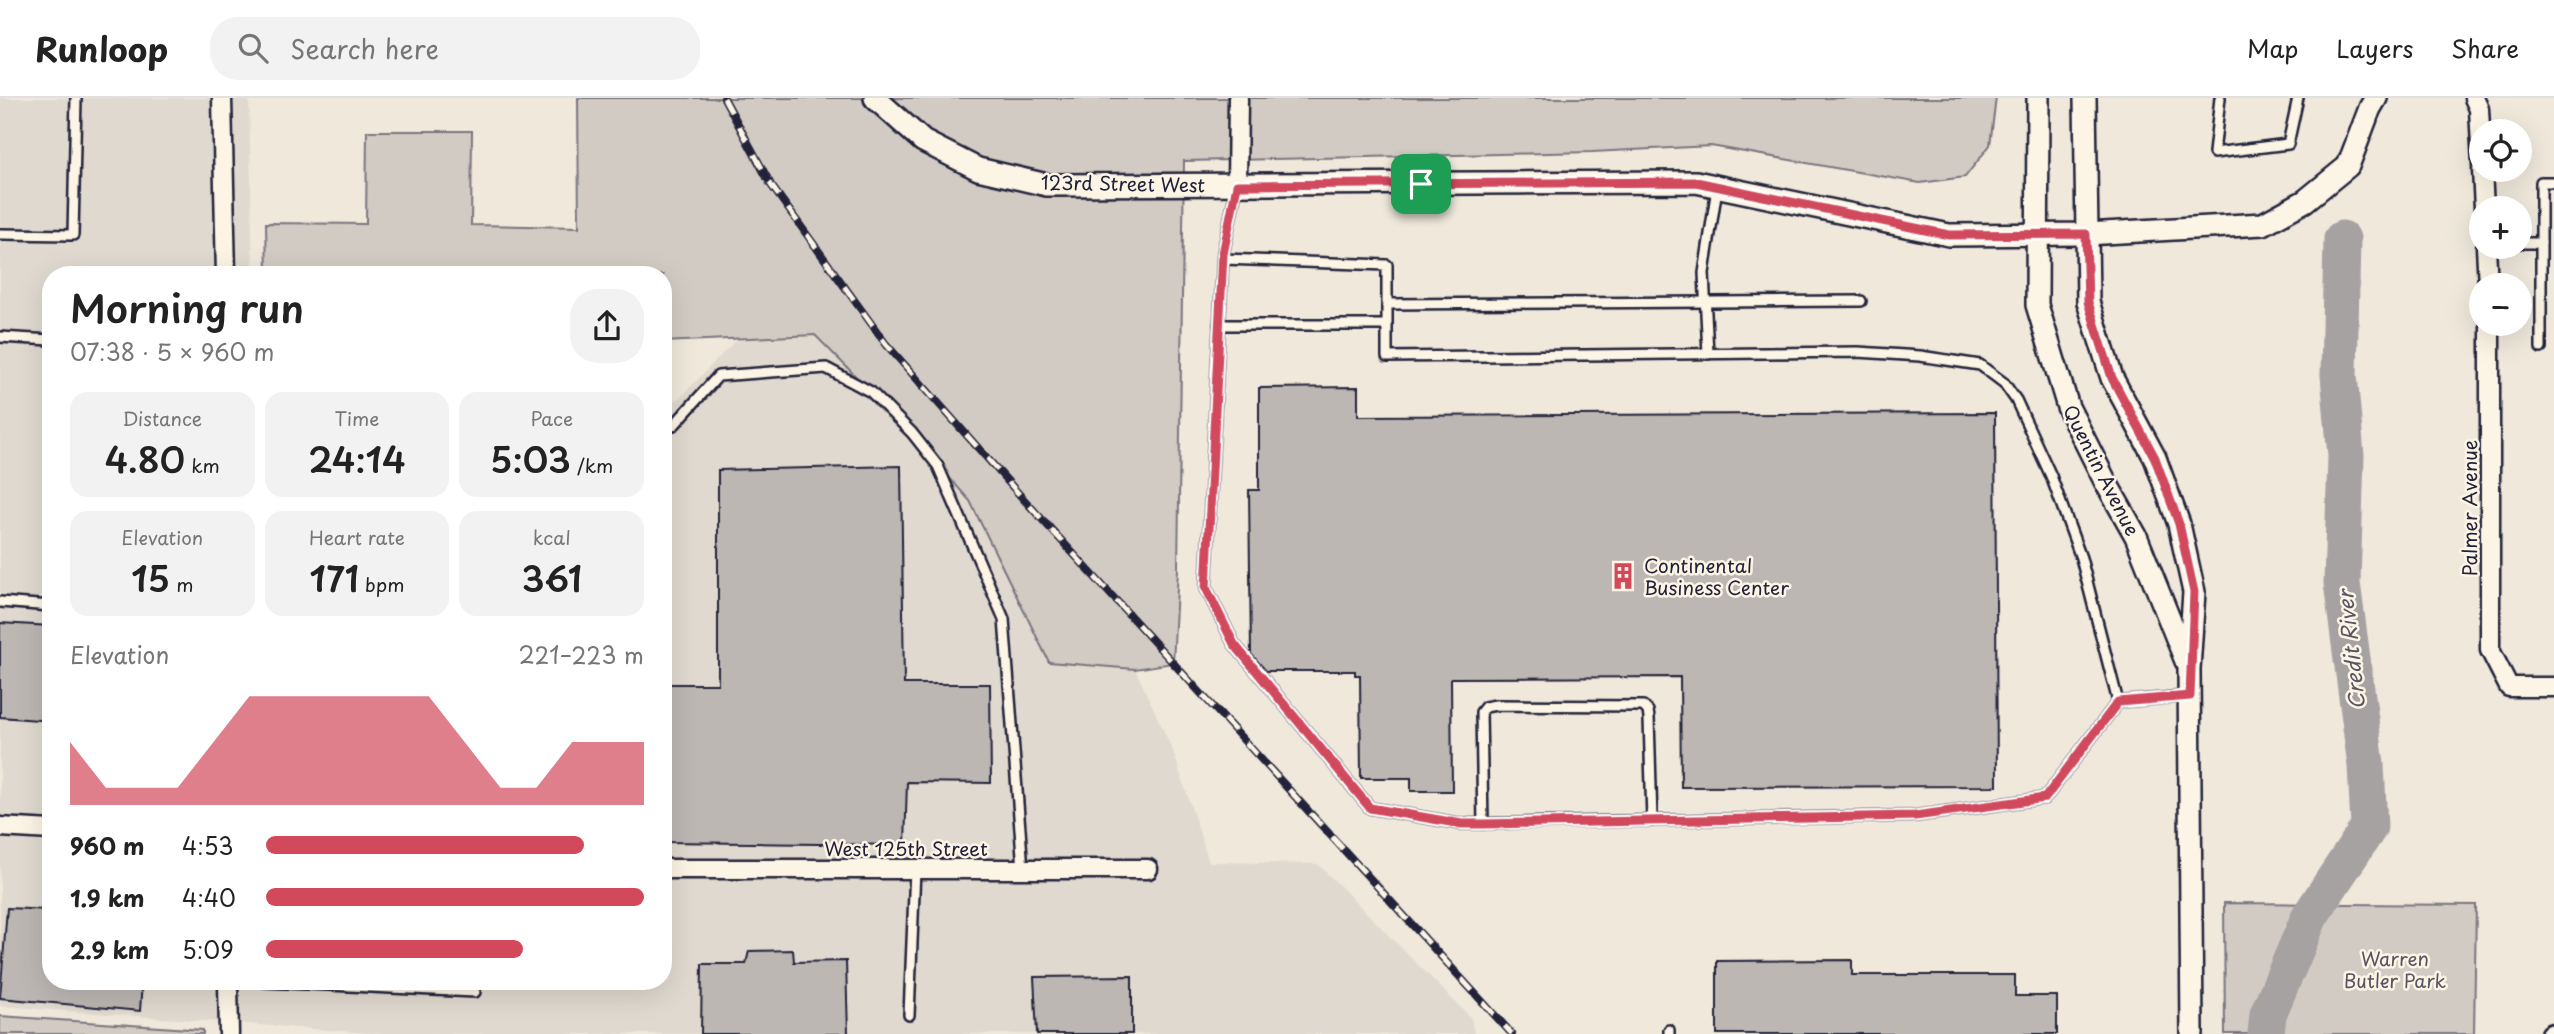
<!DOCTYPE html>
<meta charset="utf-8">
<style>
:root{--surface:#fff;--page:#f2f2f2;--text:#222;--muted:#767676;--line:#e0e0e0;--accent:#d1495b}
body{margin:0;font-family:"Playpen Sans",sans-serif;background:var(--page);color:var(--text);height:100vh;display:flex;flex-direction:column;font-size:26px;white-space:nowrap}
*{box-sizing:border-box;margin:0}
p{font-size:23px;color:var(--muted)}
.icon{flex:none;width:38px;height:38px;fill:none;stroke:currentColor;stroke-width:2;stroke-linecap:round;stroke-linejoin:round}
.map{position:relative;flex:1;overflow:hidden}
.drawer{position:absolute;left:42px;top:168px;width:630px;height:724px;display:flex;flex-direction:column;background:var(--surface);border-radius:28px;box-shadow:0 7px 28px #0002}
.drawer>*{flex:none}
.tools{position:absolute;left:2469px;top:21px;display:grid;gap:14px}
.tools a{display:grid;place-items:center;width:63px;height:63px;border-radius:50%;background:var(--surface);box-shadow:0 7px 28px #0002;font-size:35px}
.pin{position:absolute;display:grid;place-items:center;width:60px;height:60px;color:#fff;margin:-30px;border-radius:14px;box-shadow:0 4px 10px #0006}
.round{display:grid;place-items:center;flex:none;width:74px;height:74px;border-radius:28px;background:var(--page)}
.headline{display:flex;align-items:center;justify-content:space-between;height:119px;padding:0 28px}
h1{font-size:38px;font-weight:600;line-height:52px}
.figures{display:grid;grid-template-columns:repeat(3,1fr);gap:10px;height:119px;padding:7px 28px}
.figures div{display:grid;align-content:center;border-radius:18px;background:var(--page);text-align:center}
.figures b{font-size:35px;font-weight:600}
.figures small{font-size:19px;font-weight:400}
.figures p{font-size:19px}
.chart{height:196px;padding:14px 28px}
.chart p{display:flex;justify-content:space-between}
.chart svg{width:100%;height:126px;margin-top:7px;fill:var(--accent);opacity:.7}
ul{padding:0 28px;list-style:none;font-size:23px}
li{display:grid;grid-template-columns:112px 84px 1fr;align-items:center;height:52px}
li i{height:18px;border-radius:9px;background:var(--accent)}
header{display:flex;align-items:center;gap:42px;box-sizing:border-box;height:98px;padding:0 35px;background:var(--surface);border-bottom:2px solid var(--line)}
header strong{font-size:33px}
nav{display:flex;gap:38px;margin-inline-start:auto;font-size:24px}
.search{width:490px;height:63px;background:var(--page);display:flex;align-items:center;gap:18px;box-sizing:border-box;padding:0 24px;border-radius:28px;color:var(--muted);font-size:26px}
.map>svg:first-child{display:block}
.built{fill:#e0d9cf}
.green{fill:#d1cbc3;stroke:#7a767f;stroke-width:2}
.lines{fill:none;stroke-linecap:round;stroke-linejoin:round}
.river{stroke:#a6a2a2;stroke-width:37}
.building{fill:#bcb7b3;stroke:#22223b;stroke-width:2}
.service-casing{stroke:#22223b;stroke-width:14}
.minor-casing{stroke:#22223b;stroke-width:23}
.tertiary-casing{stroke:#22223b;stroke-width:26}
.service{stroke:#fcf5e5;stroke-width:9}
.minor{stroke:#fcf5e5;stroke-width:18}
.tertiary{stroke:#fcf5e5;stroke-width:21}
.rail-casing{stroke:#22223b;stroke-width:8}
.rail{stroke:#fcf5e5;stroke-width:5;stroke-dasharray:16;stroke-linecap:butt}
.route-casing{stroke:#fff;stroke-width:14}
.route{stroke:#d1495b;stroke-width:9}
.labels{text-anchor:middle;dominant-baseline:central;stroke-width:5;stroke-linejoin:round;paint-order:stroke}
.street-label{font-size:19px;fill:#22223b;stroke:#fcf5e5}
.poi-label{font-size:19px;fill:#22223b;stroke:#fcf5e5;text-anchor:start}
.park-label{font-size:19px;fill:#575564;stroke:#fcf5e5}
.water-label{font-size:21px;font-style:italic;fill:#575564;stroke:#fcf5e5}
</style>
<header>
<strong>Runloop</strong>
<div class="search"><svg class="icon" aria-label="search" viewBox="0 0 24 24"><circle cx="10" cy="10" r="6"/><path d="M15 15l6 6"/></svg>Search here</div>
<nav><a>Map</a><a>Layers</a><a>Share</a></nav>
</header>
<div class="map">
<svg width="2554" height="936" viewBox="0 0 2554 936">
<rect width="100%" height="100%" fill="#efe8db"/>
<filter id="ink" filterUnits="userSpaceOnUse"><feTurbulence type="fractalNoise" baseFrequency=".0143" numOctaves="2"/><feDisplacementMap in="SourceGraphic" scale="14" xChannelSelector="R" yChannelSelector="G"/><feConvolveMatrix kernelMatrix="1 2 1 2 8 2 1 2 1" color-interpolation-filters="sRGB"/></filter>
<g filter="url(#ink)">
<polygon class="built" points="0,0 249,0 253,177 51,177 51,884 663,884 663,308 680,300 734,244 805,229 912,307 968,400 1048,564 1133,566 1173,653 1209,764 1318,766 1471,920 1474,936 382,936 0,908"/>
<g class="green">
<polygon points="578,0 1996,0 1990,47 1965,79 1920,85 1711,48 1592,54 1184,63 1178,471 1173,565 1135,571 1049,564 970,403 896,319 815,237 663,244 663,177 267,177 266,125 366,126 367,33 472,33 471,127 579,129"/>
<polygon points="2224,805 2476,807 2474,936 2225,936"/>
<polygon points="0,918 203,932 203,936 0,936"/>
</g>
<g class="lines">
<polyline class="river" points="2266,936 2268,916 2310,818 2369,729 2366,667 2342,485 2346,358 2339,277 2342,141"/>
</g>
<g class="building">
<polygon points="1358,289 1358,318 1995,315 1997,688 1681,689 1680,579 1451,580 1452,693 1411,693 1411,680 1361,680 1360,577 1355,577 1355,573 1266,573 1251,556 1249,392 1259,392 1259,290"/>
<polygon points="901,368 904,586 990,586 991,685 907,684 905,747 663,744 663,586 718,586 718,372"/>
<polygon points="0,525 51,528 51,623 0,619"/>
<polygon points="7,810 51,812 51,884 142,884 140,913 0,900"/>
<polygon points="793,852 794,864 846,863 848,936 701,936 702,866 746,866 749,853"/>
<polygon points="1852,862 1852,877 2015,877 2015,898 2057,898 2057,936 1717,936 1717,863"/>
<polygon points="1132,878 1132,936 1037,936 1034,879"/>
</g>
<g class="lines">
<defs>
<g id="service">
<polyline points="2220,0 2214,55 2288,46 2298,0"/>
<polyline points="1237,87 1223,156 1206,490 1234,546 1370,710 1462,726 1915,718 2045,700 2118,604 2187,598"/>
<polyline points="0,136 73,137 76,0"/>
<polyline points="2520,145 2541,145 2541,84 2554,84"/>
<polyline points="1223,161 1387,167 1387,259 1858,254 1920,258 1980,267 2004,285 2016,302 2051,378 2081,460 2118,604"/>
<polyline points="1387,206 1861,203"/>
<polyline points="1219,227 1387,227"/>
<polyline points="0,239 51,242"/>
<polyline points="2541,250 2541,145"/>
<polyline points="1708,256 1704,175 1717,90"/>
<polyline points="663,333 675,326 718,278 826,270 871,294 912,335 938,368 1004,521 1023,771"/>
<polyline points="0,504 51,508"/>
<polyline points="1483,726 1481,614 1485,609 1496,607 1643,608 1648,613 1649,620 1652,723"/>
<polyline points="265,884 475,894"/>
<polyline points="909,917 915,771"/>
<polyline points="1669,932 1669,936"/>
</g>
<g id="minor">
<polyline points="222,0 226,177"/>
<polyline points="2474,0 2479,11 2482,67"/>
<polyline points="2482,72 2484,110"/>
<polyline points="1237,87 1238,0"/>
<polyline points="2486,149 2488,187"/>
<polyline points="2490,226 2490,552 2509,589 2554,589"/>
<polyline points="0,729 51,732"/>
<polyline points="663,771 1148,771"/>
<polyline points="228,884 229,936"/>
<polyline points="2551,936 2554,935"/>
</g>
<g id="tertiary">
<polyline points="875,0 923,43 978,71 1047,87 1696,84 1949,137 2086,136 2263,126 2305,103 2348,68 2370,10 2376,0"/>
<polyline points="2038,0 2037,207 2068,309 2105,383 2136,438 2186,563"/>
<polyline points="2085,0 2088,204 2112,280 2155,360 2179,426 2194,494 2189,571 2192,936"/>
</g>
</defs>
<use href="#service" class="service-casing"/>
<use href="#minor" class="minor-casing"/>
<use href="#tertiary" class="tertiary-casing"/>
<use href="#service" class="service"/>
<use href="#minor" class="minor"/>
<use href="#tertiary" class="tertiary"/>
<defs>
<polyline id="rail" points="724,0 771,87 886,246 1018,395 1512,936"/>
</defs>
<use href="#rail" class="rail-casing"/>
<use href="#rail" class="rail"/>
</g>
</g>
<g class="lines" filter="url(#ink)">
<defs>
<polygon id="route" points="1696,84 1949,137 2086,136 2088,204 2112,280 2155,360 2179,426 2194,494 2190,598 2118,604 2045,700 1915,718 1483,726 1462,726 1370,710 1234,546 1206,490 1223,156 1237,87"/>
</defs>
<use href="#route" class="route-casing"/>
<use href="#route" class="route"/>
</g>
<defs>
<symbol id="building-bare" viewBox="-9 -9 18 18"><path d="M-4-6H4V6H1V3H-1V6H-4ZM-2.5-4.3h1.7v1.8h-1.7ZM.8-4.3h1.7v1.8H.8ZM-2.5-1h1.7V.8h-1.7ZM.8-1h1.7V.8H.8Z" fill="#d1495b" stroke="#fcf5e5" stroke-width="2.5" paint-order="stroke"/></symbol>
</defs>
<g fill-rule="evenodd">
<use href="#building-bare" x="1604" y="459" width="38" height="38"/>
</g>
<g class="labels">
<g class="street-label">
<text transform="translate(1123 85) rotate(1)">123rd Street West</text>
<text transform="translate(2102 372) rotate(63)">Quentin Avenue</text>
<text transform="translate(2469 410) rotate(-90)">Palmer Avenue</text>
<text x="906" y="750">West 125th Street</text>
</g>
<g class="poi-label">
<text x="1644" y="467">Continental<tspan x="1644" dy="22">Business Center</tspan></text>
</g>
<g class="park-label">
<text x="2395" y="860">Warren<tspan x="2395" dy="22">Butler Park</tspan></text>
</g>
<g class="water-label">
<text transform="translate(2350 552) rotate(-96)">Credit River</text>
</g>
</g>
</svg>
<div class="tools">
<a><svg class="icon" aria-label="locate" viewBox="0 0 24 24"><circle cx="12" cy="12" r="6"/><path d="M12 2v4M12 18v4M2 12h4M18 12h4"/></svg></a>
<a>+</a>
<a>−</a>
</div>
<div class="pin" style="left:1421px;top:86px;background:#1e9e55"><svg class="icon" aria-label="arrive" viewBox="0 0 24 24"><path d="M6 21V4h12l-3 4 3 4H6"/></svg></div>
<section class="drawer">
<div class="headline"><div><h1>Morning run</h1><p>07:38 · 5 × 960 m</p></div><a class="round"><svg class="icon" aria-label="share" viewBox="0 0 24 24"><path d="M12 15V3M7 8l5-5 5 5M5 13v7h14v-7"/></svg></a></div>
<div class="figures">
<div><p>Distance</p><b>4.80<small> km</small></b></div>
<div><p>Time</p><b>24:14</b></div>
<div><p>Pace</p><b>5:03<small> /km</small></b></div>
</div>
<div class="figures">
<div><p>Elevation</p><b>15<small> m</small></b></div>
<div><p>Heart rate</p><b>171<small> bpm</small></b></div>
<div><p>kcal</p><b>361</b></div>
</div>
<div class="chart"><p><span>Elevation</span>221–223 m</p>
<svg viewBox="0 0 160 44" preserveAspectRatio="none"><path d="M0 44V22L10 38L20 38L30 38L40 22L50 6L60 6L70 6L80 6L90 6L100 6L110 22L120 38L130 38L140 22L150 22L160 22V44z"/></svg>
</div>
<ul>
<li><b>960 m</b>4:53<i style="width:84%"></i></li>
<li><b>1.9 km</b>4:40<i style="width:100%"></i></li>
<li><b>2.9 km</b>5:09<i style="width:68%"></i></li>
</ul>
</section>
</div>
